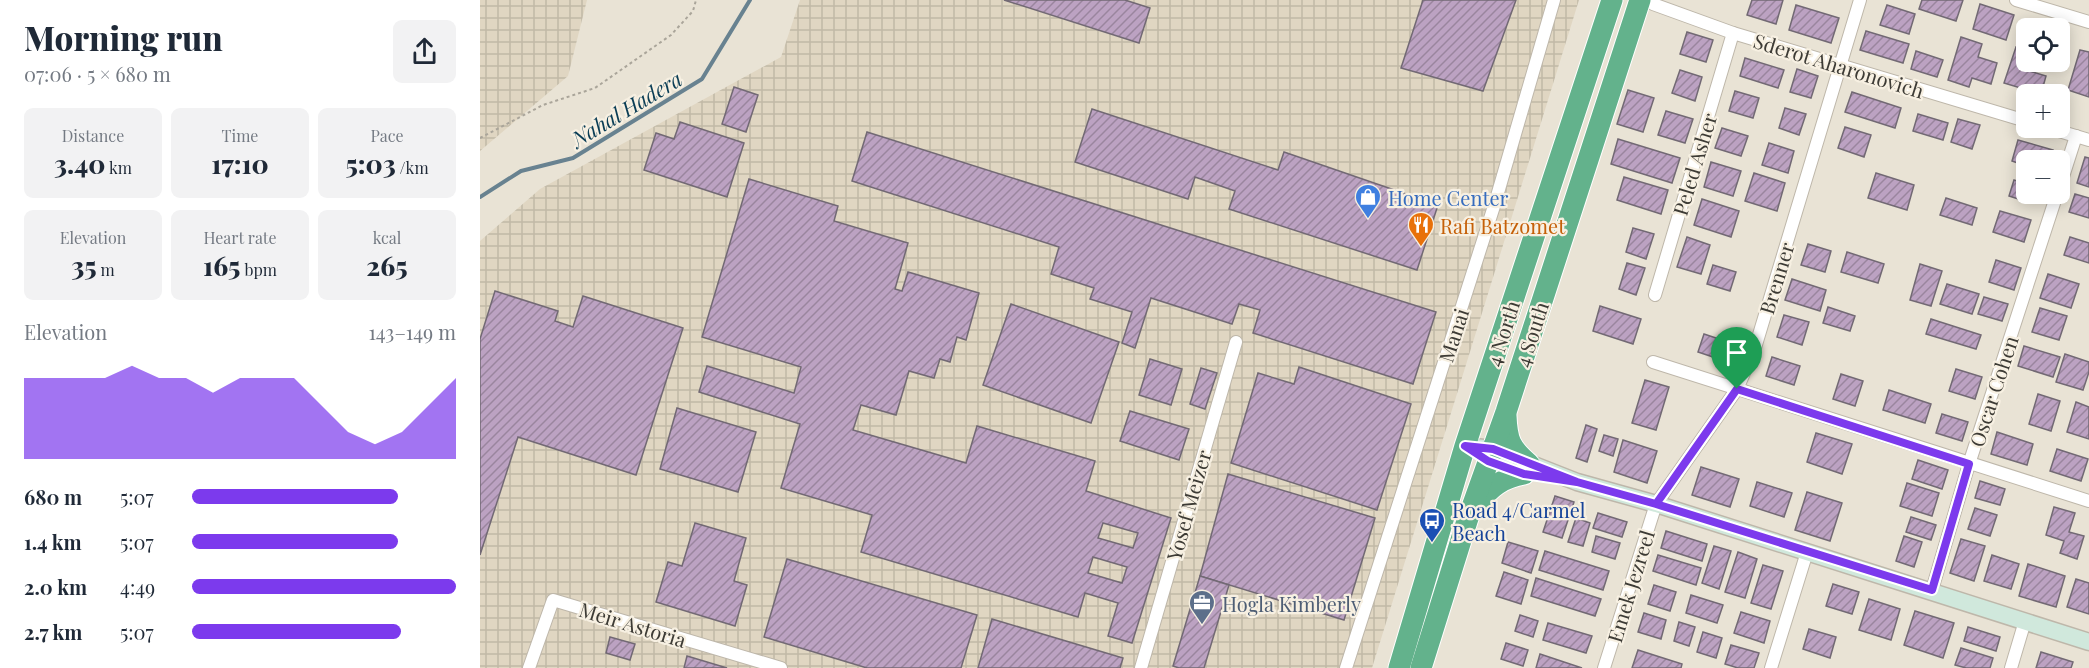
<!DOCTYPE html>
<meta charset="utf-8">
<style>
:root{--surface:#fff;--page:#f2f2f3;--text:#1f2937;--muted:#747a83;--accent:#7c3aed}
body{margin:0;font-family:"Playfair Display",serif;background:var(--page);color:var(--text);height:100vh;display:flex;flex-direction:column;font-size:22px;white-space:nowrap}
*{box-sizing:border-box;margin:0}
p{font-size:20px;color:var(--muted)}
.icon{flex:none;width:33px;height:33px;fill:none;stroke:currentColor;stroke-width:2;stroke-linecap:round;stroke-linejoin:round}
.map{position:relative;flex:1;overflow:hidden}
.sheet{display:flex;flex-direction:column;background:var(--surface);width:480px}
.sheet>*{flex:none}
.fabs{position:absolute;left:1536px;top:18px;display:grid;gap:12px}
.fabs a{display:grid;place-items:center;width:54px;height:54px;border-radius:9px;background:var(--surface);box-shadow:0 3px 15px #0003;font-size:30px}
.pin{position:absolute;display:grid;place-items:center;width:51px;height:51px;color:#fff;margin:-62px -26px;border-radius:50% 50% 50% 0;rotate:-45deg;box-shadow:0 0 6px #0007}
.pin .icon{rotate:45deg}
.round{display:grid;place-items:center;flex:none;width:63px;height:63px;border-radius:9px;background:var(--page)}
.overview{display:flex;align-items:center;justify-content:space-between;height:102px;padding:0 24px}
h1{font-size:33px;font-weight:800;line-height:45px}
.figures{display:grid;grid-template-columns:repeat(3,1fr);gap:9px;height:102px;padding:6px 24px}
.figures div{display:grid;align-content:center;border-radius:9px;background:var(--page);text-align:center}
.figures b{font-size:26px;font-weight:800}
.figures small{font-size:16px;font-weight:400}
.figures p{font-size:16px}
.chart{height:168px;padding:12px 24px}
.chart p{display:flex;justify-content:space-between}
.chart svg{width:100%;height:108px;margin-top:6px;fill:var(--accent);opacity:.7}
ul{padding:0 24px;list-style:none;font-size:20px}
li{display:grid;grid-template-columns:96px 72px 1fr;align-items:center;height:45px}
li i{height:15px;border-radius:8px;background:var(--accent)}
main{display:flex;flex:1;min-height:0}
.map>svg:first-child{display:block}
.industrial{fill:url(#industrial-grid)}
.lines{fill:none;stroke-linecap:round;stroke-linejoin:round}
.stream{stroke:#688290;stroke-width:4}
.building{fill:url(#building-hatch);stroke:#726974;stroke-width:1.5;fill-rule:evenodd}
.street-casing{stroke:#beb7aa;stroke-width:14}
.secondary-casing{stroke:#beb7aa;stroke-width:19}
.highway-casing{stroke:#fff;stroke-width:23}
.path{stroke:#aaa59a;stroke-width:2;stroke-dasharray:3 3;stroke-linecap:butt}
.street{stroke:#fff;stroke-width:12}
.secondary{stroke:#d0e8dc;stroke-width:16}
.highway{stroke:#63b28c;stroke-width:21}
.route-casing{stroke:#fff;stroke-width:12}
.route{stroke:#7c3aed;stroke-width:8}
.labels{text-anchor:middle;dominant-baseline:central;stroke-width:4.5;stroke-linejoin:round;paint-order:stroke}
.street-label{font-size:20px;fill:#3d3b35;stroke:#f7f0e2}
.shop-label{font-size:20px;fill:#366cbe;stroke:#f7f0e2;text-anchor:start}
.food-label{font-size:20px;fill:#c56008;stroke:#f7f0e2;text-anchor:start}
.transit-label{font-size:20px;fill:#164399;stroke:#f7f0e2;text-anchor:start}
.service-label{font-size:20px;fill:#4e5e75;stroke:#f7f0e2;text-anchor:start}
.water-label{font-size:21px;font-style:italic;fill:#0a3d55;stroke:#f7f0e2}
</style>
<main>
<section class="sheet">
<div class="overview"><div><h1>Morning run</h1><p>07:06 · 5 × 680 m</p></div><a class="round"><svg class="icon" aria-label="share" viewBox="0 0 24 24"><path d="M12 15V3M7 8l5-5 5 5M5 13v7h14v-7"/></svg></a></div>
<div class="figures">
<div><p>Distance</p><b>3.40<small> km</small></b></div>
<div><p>Time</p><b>17:10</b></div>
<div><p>Pace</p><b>5:03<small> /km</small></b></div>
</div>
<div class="figures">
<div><p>Elevation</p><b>35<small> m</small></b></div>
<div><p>Heart rate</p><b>165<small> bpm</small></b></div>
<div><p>kcal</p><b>265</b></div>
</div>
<div class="chart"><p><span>Elevation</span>143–149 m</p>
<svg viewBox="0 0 160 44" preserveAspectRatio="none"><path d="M0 44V11L10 11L20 11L30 11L40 6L50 11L60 11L70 17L80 11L90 11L100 11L110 22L120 33L130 38L140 33L150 22L160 11V44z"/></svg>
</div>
<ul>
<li><b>680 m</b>5:07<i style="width:78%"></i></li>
<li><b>1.4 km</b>5:07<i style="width:78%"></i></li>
<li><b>2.0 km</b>4:49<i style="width:100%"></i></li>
<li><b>2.7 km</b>5:07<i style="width:79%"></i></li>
</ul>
</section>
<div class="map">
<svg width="1609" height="668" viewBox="0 0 1609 668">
<defs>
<pattern id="industrial-grid" width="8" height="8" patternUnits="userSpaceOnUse" patternTransform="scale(1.5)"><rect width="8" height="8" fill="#e0d6c2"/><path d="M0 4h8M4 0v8" fill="none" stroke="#c1b9a7"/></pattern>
<pattern id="building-hatch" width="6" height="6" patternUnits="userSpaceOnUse" patternTransform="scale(1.5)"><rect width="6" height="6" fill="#bca2c2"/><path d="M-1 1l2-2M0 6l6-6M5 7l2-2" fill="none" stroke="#9a859e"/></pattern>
</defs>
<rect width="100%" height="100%" fill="#e9e3d5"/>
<g class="industrial">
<polygon points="0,0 107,0 88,76 0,151"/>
<polygon points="320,0 1099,0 892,668 0,668 0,241 60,189 301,57"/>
</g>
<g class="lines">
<polyline class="stream" points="0,197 41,171 93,158 222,79 270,0"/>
</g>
<g class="building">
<polygon points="524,0 645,0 670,8 659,43"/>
<polygon points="943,0 1036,0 1003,91 921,68"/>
<polygon points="1272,0 1303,0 1296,24 1267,15"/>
<polygon points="1442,0 1483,0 1476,21 1439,9"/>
<polygon points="1500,4 1534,15 1526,40 1493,29"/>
<polygon points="1316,5 1359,18 1351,43 1309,30"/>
<polygon points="1407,5 1435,14 1429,34 1400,25"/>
<polygon points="1543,23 1561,28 1546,28 1546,43 1538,40"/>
<polygon points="1386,31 1429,44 1423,63 1380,50"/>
<polygon points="1207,32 1233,40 1226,62 1200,54"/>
<polygon points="1481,37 1502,44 1498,57 1517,63 1511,84 1492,78 1489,87 1468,80"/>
<polygon points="1536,47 1546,51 1546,62 1549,62 1546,70 1566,76 1561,94 1524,83"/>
<polygon points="1600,50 1609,52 1609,97 1588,90"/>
<polygon points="1436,51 1463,60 1457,77 1431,69"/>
<polygon points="1265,58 1304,70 1298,88 1260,76"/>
<polygon points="1317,69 1338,76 1331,98 1310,92"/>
<polygon points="1200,70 1222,77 1215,101 1192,93"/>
<polygon points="254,87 278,95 266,132 242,124"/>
<polygon points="1148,90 1174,98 1163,132 1137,124"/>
<polygon points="1255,91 1279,98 1273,118 1249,111"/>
<polygon points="1372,92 1421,108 1415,128 1365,112"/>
<polygon points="1305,108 1326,114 1319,135 1299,128"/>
<polygon points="612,109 798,170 804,152 958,205 937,270 749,209 755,191 715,177 708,199 595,162"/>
<polygon points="1186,111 1213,119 1205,143 1178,135"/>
<polygon points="1438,114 1468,123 1463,140 1433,131"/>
<polygon points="1478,119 1500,125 1492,149 1471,142"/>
<polygon points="200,122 264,143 247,197 164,170 176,133 194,139"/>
<polygon points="1365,127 1391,135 1384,157 1358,148"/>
<polygon points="1242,128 1268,136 1261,156 1235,148"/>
<polygon points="387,132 956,312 933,384 773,333 780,310 759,304 752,324 671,298 655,348 642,343 652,312 610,299 614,288 571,274 579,247 372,181"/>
<polygon points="1138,139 1200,158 1192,183 1131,164"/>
<polygon points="1538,140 1573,150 1569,160 1546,160 1546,166 1532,161"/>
<polygon points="1289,143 1314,151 1308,173 1282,165"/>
<polygon points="1605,157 1609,158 1609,187 1597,183"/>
<polygon points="1231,162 1261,171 1253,196 1224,187"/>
<polygon points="1274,173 1305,183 1297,211 1265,201"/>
<polygon points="1396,173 1434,185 1427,210 1388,198"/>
<polygon points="1144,177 1188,190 1181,214 1137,200"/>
<path d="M269 179 358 206 354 221 428 243 415 289 422 291 428 272 499 293 486 340 477 337 470 362 460 359 454 378 429 371 416 415 381 405 373 430 486 463 497 426 615 461 606 491 691 518 652 643 628 636 638 603 605 593 598 617 381 552 392 515 301 488 320 424 219 392 227 366 314 393 321 367 222 337ZM623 523 658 533 653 548 618 538ZM613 557 647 567 642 583 608 573Z"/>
<polygon points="1534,180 1546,184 1546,194 1554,194 1551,203 1529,196"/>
<polygon points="1595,194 1609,198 1609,218 1589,212"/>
<polygon points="1466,198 1497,208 1492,225 1460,215"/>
<polygon points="1222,199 1259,211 1251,237 1214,225"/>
<polygon points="1520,211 1551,220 1544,242 1513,232"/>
<polygon points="1153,228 1174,234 1166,259 1146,252"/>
<polygon points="1207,237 1230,245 1221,274 1197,267"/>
<polygon points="1590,237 1609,243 1609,263 1584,255"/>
<polygon points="1328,244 1351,251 1345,272 1321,265"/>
<polygon points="1367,252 1404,264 1398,283 1361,272"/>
<polygon points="1516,260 1541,268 1534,290 1509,282"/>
<polygon points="1147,263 1165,268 1156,295 1139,289"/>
<polygon points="1440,264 1462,271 1451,306 1430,300"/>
<polygon points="1233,265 1256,272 1250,291 1227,284"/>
<polygon points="1568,274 1599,284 1591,308 1560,298"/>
<polygon points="1312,279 1346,290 1340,311 1305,300"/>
<polygon points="1467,284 1499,294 1492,314 1460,304"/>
<polygon points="15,291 78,311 75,321 93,327 103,296 203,328 156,475 38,437 0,555 0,339"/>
<polygon points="1504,297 1528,304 1522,321 1498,314"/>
<polygon points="531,304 639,342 611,423 503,385"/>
<polygon points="1120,306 1161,319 1153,344 1113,331"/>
<polygon points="1348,307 1375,316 1370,331 1343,323"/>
<polygon points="1560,308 1587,316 1579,340 1552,332"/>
<polygon points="1304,315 1329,322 1322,345 1297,337"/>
<polygon points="1451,319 1501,335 1496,349 1446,334"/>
<polygon points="1224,334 1254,344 1248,362 1218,352"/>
<polygon points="1544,346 1580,357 1573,377 1538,366"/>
<polygon points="1585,354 1609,362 1609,372 1603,390 1576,382"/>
<polygon points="1292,357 1320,366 1314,385 1286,376"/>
<polygon points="670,359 702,369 691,405 659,395"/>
<polygon points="819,367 931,404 897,510 751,463 778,373 814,384"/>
<polygon points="721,368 737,373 725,409 710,404"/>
<polygon points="1476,369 1502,377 1495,399 1469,391"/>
<polygon points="1361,374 1383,381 1375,406 1353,399"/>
<polygon points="1165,380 1189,387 1176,430 1152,423"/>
<polygon points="1409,390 1451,404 1445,423 1403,410"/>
<polygon points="1558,394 1580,401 1571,431 1549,424"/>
<polygon points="1596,402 1609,407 1609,439 1587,432"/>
<polygon points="197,408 276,432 258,492 180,469"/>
<polygon points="650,411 709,429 699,460 640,441"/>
<polygon points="1462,414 1488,422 1482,441 1456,433"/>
<polygon points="1106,425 1117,429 1107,462 1096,458"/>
<polygon points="1517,432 1553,444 1547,465 1511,454"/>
<polygon points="1336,433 1372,444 1362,474 1327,462"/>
<polygon points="1124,435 1138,439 1133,456 1119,451"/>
<polygon points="1143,440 1177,451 1167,483 1134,472"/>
<polygon points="1577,449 1608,459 1601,481 1570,471"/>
<polygon points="1438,460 1468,470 1462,489 1432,479"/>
<polygon points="1221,467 1259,479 1250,507 1212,495"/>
<polygon points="748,474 895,518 864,620 720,576"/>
<polygon points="1500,481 1525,489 1520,505 1495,498"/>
<polygon points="1277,482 1312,493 1304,517 1270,506"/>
<polygon points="1427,483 1459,493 1452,516 1420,506"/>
<polygon points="1327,492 1362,503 1350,541 1315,530"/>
<polygon points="1075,496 1094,502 1082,538 1063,532"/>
<polygon points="1574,507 1595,513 1589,532 1604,536 1597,559 1580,553 1584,541 1566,535"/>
<polygon points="1495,508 1517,515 1510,536 1488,529"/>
<polygon points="1118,513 1147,522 1142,537 1113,528"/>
<polygon points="1431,517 1456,525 1451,540 1426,532"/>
<polygon points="1096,518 1110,523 1103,546 1088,542"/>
<polygon points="215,523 266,538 254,581 267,585 255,626 176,602 188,562 202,566"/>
<polygon points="1186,531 1227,544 1222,561 1181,548"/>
<polygon points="1116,536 1140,543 1135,559 1112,552"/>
<polygon points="1424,536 1442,542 1434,567 1416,561"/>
<polygon points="1481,539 1505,546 1494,581 1470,573"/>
<polygon points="1028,542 1058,551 1051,573 1022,563"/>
<polygon points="1234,546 1251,551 1239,589 1222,583"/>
<polygon points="1065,551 1129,571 1123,590 1059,570"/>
<polygon points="1258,552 1277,559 1265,598 1245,592"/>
<polygon points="1178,555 1221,568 1216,585 1173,571"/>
<polygon points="1512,555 1539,564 1531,589 1504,581"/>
<polygon points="307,559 497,615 481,668 387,668 284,637"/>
<polygon points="1548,564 1585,576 1576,607 1539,596"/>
<polygon points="1283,565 1303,571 1291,609 1271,603"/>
<polygon points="1024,572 1048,580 1041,604 1016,596"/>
<polygon points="720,576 749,585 724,668 699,668 693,666"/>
<polygon points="1056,578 1121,599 1115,616 1051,596"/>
<polygon points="1596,579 1609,583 1609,614 1587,607"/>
<polygon points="1353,584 1379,592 1372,614 1346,606"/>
<polygon points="1174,585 1196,592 1190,611 1168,604"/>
<polygon points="1211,595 1243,605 1237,623 1206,613"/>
<polygon points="1389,599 1420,609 1411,640 1379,630"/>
<polygon points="1435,611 1474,623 1463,658 1424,645"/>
<polygon points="1261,612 1290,621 1284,643 1254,633"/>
<polygon points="1164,613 1186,620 1181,639 1158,632"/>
<polygon points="1040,615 1058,621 1053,637 1035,631"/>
<polygon points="512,619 643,658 640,668 498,668"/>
<polygon points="1199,622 1215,627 1209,646 1194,641"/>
<polygon points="1068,623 1112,636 1106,653 1063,640"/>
<polygon points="1488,627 1520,637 1516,651 1484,641"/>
<polygon points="1329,629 1356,637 1350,658 1323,649"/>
<polygon points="1223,632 1242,638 1236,658 1217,652"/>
<polygon points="130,637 155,644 150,660 126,653"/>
<polygon points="1026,643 1048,650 1043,666 1021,659"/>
<polygon points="1251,645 1279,653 1274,668 1258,668 1245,664"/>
<polygon points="1481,648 1513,658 1510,668 1486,668 1475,665"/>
<polygon points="1158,650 1202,664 1201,668 1152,668"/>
<polygon points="1561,652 1593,662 1591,668 1556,668"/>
<polygon points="1060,654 1102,668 1056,668"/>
<polygon points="207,656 247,668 204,668"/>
</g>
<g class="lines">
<defs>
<g id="street">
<polyline points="1536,0 1609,22"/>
<polyline points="1173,4 1253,33 1546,121"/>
<polyline points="1569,128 1609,140"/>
<polyline points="1580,186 1596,136"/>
<polyline points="1175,295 1253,33"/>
<polyline points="1173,362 1609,501"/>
<polyline points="1452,590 1489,464 1577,194"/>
<polyline points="49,668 73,600 301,668"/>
<polyline points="661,668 756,342"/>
<polyline points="866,668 1015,203 1074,0"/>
<polyline points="1124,668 1176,504 1257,389 1275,348 1380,0"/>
<polyline points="1291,668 1327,552"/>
<polyline points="1531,668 1545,621"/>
</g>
<polyline id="secondary" points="985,446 1013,449 1097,482 1176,504 1609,642"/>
<g id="highway">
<path d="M1026 416C1027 440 1030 448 1049 464"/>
<path d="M997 505C1010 487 1022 478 1044 474"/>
<polyline points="919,668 985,446 1132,0"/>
<polyline points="941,668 987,521 1026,412 1160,0"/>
</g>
</defs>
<use href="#street" class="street-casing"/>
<use href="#secondary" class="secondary-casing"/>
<use href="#highway" class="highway-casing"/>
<polyline class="path" points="0,138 63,105 115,88 191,35 213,11 216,0"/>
<use href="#street" class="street"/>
<use href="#secondary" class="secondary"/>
<use href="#highway" class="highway"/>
</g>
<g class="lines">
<defs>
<polyline id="route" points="1257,389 1176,504 1097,482 1044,474 1008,461 985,446 1013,449 1097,482 1176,504 1452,590 1489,464 1257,389"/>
</defs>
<use href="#route" class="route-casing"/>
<use href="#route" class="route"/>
</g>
<defs>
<symbol id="shop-pin" viewBox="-11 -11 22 30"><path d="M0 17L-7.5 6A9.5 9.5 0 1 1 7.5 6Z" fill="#3f7fe0" stroke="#f7f0e2"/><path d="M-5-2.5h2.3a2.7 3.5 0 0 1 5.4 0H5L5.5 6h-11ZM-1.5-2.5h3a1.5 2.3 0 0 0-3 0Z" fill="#fff"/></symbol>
<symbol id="restaurant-pin" viewBox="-11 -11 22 30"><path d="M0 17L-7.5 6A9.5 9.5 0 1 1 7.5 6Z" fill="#e8710a" stroke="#f7f0e2"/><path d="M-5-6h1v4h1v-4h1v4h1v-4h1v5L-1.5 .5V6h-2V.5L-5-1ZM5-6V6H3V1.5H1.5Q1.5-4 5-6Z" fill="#fff"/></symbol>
<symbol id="bus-pin" viewBox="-11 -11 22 30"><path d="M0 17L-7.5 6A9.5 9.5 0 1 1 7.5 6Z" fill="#1a4fb4" stroke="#f7f0e2"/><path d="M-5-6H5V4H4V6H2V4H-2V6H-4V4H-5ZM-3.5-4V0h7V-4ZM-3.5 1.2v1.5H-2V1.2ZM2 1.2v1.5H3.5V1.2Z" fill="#fff"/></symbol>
<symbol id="office-pin" viewBox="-11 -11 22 30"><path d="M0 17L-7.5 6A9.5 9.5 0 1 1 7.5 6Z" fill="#5c6f8a" stroke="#f7f0e2"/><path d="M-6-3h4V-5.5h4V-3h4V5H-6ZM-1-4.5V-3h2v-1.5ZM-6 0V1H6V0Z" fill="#fff"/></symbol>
</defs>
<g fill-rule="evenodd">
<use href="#shop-pin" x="873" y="182" width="30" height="40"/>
<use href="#restaurant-pin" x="926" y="210" width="30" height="40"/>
<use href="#bus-pin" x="937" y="506" width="30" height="40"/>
<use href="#office-pin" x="707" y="588" width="30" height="40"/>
</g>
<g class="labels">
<g class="street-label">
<text transform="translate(1359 65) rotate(17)">Sderot Aharonovich</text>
<text transform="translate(1214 164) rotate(-73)">Peled Asher</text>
<text transform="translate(1296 278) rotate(-73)">Brenner</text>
<text transform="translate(1022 333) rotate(-72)">4 North</text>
<text transform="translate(1051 334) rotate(-72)">4 South</text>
<text transform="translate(973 335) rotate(-72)">Manai</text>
<text transform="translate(1513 391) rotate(-72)">Oscar Cohen</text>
<text transform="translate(708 505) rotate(-74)">Yosef Meizer</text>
<text transform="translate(1150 586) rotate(-73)">Emek Jezreel</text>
<text transform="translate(153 624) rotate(17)">Meir Astoria</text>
</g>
<g class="shop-label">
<text x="908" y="197">Home Center</text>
</g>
<g class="food-label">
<text x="960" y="225">Rafi Batzomet</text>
</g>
<g class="transit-label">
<text x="972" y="509">Road 4/Carmel<tspan x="972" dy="23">Beach</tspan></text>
</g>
<g class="service-label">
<text x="742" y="603">Hogla Kimberly</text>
</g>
<g class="water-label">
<text transform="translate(146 108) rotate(-31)">Nahal Hadera</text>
</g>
</g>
</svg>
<div class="fabs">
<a><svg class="icon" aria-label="locate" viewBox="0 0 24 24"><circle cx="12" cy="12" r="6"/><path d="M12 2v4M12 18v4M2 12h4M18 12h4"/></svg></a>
<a>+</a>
<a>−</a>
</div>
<div class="pin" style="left:1257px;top:389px;background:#1e9e55"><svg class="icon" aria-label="arrive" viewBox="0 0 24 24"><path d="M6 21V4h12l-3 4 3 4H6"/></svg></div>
</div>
</main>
